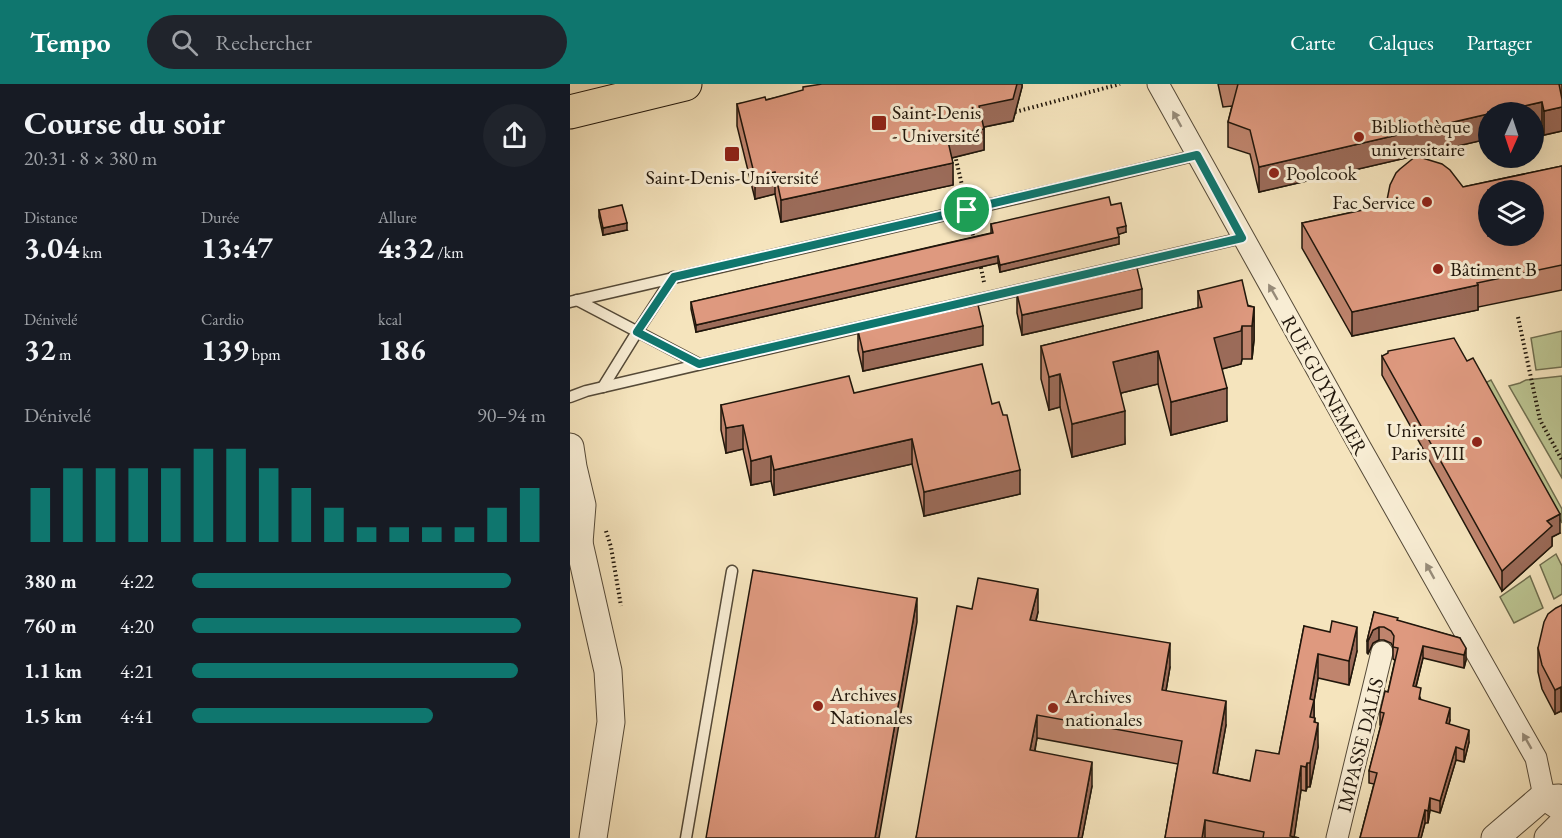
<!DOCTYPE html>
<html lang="fr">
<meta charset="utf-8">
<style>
:root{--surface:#171b24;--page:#20242c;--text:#f1f3f6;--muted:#9ea1a6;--accent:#0f766e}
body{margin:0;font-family:"EB Garamond",serif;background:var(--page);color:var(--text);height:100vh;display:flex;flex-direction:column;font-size:22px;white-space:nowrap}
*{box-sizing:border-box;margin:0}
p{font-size:20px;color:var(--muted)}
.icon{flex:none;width:33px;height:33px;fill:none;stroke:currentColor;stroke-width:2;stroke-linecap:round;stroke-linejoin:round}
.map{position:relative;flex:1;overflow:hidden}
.panel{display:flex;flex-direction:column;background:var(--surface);width:570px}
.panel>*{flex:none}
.needle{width:39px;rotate:183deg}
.buttons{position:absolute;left:908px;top:18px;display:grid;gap:12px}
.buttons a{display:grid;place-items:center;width:66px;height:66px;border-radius:50%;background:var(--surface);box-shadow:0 6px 24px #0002;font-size:30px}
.pin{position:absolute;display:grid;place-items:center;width:51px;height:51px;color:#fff;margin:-26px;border:3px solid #fff;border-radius:50%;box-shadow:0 2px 6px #0007}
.round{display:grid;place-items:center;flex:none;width:63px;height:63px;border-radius:32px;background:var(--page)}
.head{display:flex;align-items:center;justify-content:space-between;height:102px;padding:0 24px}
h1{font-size:33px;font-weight:700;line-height:45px}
.figures{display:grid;grid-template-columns:repeat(3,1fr);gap:9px;height:102px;padding:6px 24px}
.figures div{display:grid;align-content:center}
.figures b{font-size:30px;font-weight:700}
.figures small{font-size:16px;font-weight:400}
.figures p{font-size:16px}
.chart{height:168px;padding:12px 24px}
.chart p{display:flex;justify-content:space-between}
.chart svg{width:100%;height:108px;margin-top:6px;stroke:var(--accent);stroke-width:6}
ul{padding:0 24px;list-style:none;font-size:20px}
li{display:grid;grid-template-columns:96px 72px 1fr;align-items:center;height:45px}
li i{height:15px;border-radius:8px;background:var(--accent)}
header{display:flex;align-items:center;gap:36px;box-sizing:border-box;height:84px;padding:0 30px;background:var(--accent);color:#fff}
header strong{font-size:28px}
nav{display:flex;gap:33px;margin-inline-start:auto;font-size:21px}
.search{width:420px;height:54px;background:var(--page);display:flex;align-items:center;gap:15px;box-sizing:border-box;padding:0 21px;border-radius:33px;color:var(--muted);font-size:22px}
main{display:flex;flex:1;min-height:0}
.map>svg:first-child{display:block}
.green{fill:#bbc491;stroke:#6e6d4e;stroke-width:1.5}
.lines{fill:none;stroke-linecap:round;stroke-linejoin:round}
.service-casing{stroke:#554a38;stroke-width:13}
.minor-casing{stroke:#554a38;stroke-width:23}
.tertiary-casing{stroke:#554a38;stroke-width:29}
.primary-casing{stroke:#20160b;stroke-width:35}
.path{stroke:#20160b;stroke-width:4;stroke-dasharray:1.5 3;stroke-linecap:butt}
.service{stroke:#f8edd4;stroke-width:10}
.minor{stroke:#f8edd4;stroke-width:21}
.tertiary{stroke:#f8edd4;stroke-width:27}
.primary{stroke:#f5e4bd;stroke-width:33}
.wall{fill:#bf846d;stroke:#20160b;stroke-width:1.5}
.shaded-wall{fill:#9b6b59;stroke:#20160b;stroke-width:1.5}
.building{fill:#de997f;stroke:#20160b;stroke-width:1.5;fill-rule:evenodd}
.oneway{fill:#978c7a}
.route-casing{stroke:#fff;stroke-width:12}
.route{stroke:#0f766e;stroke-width:8}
.poi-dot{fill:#8f2418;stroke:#f8edd4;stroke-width:2}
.labels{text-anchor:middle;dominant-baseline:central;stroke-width:6;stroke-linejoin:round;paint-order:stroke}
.poi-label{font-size:20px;fill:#20160b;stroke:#f8edd4;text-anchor:start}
.street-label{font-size:20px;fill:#20160b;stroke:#f8edd4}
</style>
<header>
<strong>Tempo</strong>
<div class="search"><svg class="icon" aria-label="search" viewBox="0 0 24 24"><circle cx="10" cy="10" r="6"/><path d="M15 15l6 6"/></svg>Rechercher</div>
<nav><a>Carte</a><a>Calques</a><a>Partager</a></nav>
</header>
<main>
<section class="panel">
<div class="head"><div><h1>Course du soir</h1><p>20:31 · 8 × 380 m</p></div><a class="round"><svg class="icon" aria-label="share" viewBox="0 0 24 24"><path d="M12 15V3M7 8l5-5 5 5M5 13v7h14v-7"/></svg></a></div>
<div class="figures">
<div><p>Distance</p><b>3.04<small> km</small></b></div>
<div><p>Durée</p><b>13:47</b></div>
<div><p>Allure</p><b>4:32<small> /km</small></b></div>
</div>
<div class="figures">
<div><p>Dénivelé</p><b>32<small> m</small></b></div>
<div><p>Cardio</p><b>139<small> bpm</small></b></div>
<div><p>kcal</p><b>186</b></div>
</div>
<div class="chart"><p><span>Dénivelé</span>90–94 m</p>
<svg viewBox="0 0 160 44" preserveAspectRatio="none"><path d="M5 44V22M15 44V14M25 44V14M35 44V14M45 44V14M55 44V6M65 44V6M75 44V14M85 44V22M95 44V30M105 44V38M115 44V38M125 44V38M135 44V38M145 44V30M155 44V22"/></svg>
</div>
<ul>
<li><b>380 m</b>4:22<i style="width:90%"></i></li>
<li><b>760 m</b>4:20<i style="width:93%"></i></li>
<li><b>1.1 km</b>4:21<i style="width:92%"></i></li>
<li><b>1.5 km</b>4:41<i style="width:68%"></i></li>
</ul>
</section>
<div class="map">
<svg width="992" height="754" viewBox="0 0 992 754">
<rect width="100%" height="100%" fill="#f5e4bd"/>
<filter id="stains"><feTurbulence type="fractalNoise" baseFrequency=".00333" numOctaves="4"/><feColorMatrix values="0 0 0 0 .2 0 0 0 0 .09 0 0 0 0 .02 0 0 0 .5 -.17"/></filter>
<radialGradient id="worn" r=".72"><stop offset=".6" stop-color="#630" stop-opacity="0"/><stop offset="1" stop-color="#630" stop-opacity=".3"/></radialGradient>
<g class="green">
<polygon points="992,247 992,283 966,286 961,254"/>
<polygon points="992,292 992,394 939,302 950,299 956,296"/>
<polygon points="921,296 992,425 992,439 915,299"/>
<polygon points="986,470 992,482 992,510 984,515 970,481"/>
<polygon points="960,492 973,524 944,539 930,513"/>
</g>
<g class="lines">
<defs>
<g id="service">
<polyline points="7,216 129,280"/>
<polyline points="0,218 517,98 627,71"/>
<polyline points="33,303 67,248 103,193"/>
<polyline points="0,313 16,307 672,154"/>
<polyline points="116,754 162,487"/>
</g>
<g id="minor">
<polyline points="588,0 789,361 966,674 974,712 989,711"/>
<polyline points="767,754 812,568"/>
</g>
<g id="tertiary">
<polyline points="0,363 3,383 12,421 9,459"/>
<polyline points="0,441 9,459 38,587 41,638 23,754"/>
<polyline points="925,754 974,712 992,724"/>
<polyline points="978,754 992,740"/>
</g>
<polyline id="primary" points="0,28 115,0"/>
</defs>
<use href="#service" class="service-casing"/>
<use href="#minor" class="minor-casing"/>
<use href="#tertiary" class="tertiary-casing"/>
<use href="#primary" class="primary-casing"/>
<g class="path">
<polyline points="445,28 550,0"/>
<polyline points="385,71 394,110"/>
<polyline points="401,141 404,157"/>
<polyline points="410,179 414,198"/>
<polyline points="948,233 970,336 992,376"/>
<polyline points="36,447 41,463 51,522"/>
</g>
<use href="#service" class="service"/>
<use href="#minor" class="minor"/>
<use href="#tertiary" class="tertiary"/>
<use href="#primary" class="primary"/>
</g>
<g class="wall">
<polygon points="452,0 452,3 443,37 414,43 414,66 382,74 383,101 211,138 205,110 185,115 167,42 167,20 196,16 233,7"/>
<polygon points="648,0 992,0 992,47 974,51 972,42 963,44 963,28 918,28 918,55 689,108 680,70 658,63 658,38 662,22 653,23"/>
<polygon points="992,82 992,206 908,223 908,226 782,252 732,164 732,139 816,121 893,103"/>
<polygon points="541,121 556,148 548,150 549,160 430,188 428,179 126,248 121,225 121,218 421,149 421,140"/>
<polygon points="29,126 57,146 33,151 29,133"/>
<polygon points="628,207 684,223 684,256 682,275 672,275 671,280 652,285 657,337 601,351 588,300 551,309 555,360 502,373 490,323 479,326 471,295 471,262 628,224"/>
<polygon points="447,210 572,224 452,251 447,229"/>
<polygon points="288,247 413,261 293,287 288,266"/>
<polygon points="812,272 990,449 982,453 982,462 932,507 812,291"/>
<polygon points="284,309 422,320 450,410 354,432 342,380 204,411 201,397 181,401 173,365 156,369 151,346 151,321"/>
<polygon points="992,521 992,628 991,627 985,630 972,605 968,588 968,564"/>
<polygon points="402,525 468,528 466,537 600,583 596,607 656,641 647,690 680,697 709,670 734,542 787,567 779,601 748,594 744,617 744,634 748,663 740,703 737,703 736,707 731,706 724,753 729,754 595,754 608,680 467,654 465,667 522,702 512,754 346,754"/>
<polygon points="804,528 828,537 890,554 896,576 894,584 853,574 846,603 851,616 880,636 879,640 899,658 894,678 886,676 870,729 860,726 858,739 855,739 851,754 790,754 804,700 799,699 799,687 811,641 810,641 810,628 818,608 825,576 823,575 823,563 821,559 814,556 809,556 803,559 798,570 797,569 797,557"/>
</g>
<g class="shaded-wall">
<polygon points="447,0 452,0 452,3 443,37 409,44 409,22"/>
<polygon points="972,18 972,42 963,44 963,28 926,28"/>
<polygon points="992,23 992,47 974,51 974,27"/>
<polygon points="918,30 918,55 689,108 689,83"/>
<polygon points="414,45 414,66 377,75 377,53"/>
<polygon points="383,79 383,101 211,138 211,116"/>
<polygon points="205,88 205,110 185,115 185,93"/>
<polygon points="57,139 57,146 33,151 33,144"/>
<polygon points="556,142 556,148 547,151 547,144"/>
<polygon points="549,153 549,160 430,188 430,181"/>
<polygon points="428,172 428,179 126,248 126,241"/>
<polygon points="908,201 908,226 782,252 782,228"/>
<polygon points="572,205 572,224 452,251 452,231"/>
<polygon points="684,223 684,256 682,275 682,242"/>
<polygon points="413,242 413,261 293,287 293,268"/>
<polygon points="672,242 672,275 671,280 644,287 644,254"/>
<polygon points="588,267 588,300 543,311 543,278"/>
<polygon points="490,290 490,323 479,326 479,293"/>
<polygon points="657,304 657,337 601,351 601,318"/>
<polygon points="555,327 555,360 502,373 502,340"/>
<polygon points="173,341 173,365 156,369 156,344"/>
<polygon points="342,355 342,380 204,411 204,386"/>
<polygon points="201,372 201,397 181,401 181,377"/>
<polygon points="450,386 450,410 354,432 354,408"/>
<polygon points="990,430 990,449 982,453 982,462 932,507 932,487 977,437"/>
<polygon points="468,505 468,528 460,560 460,536"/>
<polygon points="347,514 347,538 309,754 305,754"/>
<polygon points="787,543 787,567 779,601 779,577"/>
<polygon points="809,543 809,556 803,559 798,570 798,557 803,546"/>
<polygon points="600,559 600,583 592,630 592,606"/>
<polygon points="853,562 853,574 843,614 843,602"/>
<polygon points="896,564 896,576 894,584 894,571"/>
<polygon points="748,570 748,594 744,617 744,640 740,657 740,615"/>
<polygon points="991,603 991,627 985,630 985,606"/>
<polygon points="656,617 656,641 643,713 643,689"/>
<polygon points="880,624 880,636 876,652 876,639"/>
<polygon points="467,631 467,654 460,690 460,666"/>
<polygon points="745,634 745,656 748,639 748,663 740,703 740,679"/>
<polygon points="899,646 899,658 894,678 894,666"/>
<polygon points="886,663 886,676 870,729 870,717"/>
<polygon points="522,678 522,702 512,754 508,754"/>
<polygon points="737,679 737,703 736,707 736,683"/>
<polygon points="731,682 731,706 724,754 720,754"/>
<polygon points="860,714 860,726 858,739 858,727"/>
<polygon points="855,726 855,739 851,754 848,754"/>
<polygon points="635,736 635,754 632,754"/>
</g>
<g class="building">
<polygon points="252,0 447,0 443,15 409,22 414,45 377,53 383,79 211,116 205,88 185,93 167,20 195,13 196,16 233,6 233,3"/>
<polygon points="668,0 989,0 992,15 992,23 974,27 972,18 926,28 918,28 918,30 689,83 680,46 658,38"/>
<path d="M846 72 872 80 880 86 893 103 992 82V181L907 199 908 201 782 228 732 139 816 121 820 101 826 89 830 85ZM918 106H963V152H918Z"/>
<polygon points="539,113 541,121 551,119 556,142 547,144 549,153 430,181 428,172 126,241 121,218 423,149 421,140"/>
<polygon points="52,121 57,139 33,144 29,126"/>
<polygon points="567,184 572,205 452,231 447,210"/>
<polygon points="672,196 678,222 684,223 682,242 672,242 671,247 644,254 657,304 601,318 588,267 543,278 555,327 502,340 490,290 479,293 471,262 632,223 628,207"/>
<polygon points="408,221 413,242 293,268 288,247"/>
<polygon points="884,254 897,277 903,274 990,430 977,437 982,442 932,487 812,272 818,269 818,267"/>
<polygon points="412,280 422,320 429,318 433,331 437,331 450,386 354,408 342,355 204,386 201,372 181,377 173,341 156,344 151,321 279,292 284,309"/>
<polygon points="183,486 347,514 305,754 136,754"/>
<polygon points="408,494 468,505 460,536 600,559 592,606 656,617 643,689 680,697 686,666 709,670 734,542 760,548 762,537 787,543 779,577 748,570 740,615 744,616 740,633 745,634 744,638 748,639 740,679 737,679 736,683 731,682 720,752 729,754 693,754 694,748 635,736 632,754 595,754 612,657 467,631 460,666 522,678 508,754 346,754 387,522 402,525"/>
<polygon points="992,521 992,603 991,603 985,606 972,581 968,564 974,538 978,530 986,524"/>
<polygon points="804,528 828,534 827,536 890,554 896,564 894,571 853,562 843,602 851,604 849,615 880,624 876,639 899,646 894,666 886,663 870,717 860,714 858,727 855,726 848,754 790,754 807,689 799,687 814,629 810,628 815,607 818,608 828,564 823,563 824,552 821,547 814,543 809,543 803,546 798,557 797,557"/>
</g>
<defs><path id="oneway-solid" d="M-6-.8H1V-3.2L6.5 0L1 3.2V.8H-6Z" transform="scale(1.5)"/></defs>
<g class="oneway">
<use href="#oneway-solid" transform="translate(607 35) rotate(-119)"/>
<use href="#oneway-solid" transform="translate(703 208) rotate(-120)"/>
<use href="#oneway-solid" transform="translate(860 487) rotate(-119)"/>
<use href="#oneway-solid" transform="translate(957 657) rotate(-120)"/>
</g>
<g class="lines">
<defs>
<polygon id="route" points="627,71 672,154 129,280 67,248 104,193 357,135"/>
</defs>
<use href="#route" class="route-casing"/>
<use href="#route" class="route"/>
</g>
<g class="poi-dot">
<rect x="301" y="31" width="16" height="16" rx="3"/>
<circle cx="789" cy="53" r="6"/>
<rect x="154" y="62" width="16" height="16" rx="3"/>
<circle cx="704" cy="89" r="6"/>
<circle cx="857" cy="118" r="6"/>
<circle cx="868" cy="185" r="6"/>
<circle cx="907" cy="358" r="6"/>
<circle cx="248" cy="622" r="6"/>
<circle cx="483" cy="624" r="6"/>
</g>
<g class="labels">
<g class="poi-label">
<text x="322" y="28">Saint-Denis<tspan x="322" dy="23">- Université</tspan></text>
<text x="801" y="42">Bibliothèque<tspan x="801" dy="23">universitaire</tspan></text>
<text x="716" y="89">Poolcook</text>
<text x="162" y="93" text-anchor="middle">Saint-Denis-Université</text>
<text x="845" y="118" text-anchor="end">Fac Service</text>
<text x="880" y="185">Bâtiment B</text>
<text x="895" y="346" text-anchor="end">Université<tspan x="895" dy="23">Paris VIII</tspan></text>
<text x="260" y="610">Archives<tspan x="260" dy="23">Nationales</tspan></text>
<text x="495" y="612">Archives<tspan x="495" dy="23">nationales</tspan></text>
</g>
<g class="street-label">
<text transform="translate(755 301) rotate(61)">RUE GUYNEMER</text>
<text transform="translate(790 661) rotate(-76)">IMPASSE DALIS</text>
</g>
</g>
<rect width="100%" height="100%" filter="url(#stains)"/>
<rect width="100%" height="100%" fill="url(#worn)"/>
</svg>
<div class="buttons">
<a><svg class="needle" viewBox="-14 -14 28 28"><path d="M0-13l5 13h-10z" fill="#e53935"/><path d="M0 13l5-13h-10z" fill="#9ea1a6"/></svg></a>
<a><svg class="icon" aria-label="layers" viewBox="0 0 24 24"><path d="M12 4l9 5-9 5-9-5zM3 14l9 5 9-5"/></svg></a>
</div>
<div class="pin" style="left:397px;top:126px;background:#1e9e55"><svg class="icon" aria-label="arrive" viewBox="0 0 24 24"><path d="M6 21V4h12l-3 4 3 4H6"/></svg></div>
</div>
</main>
